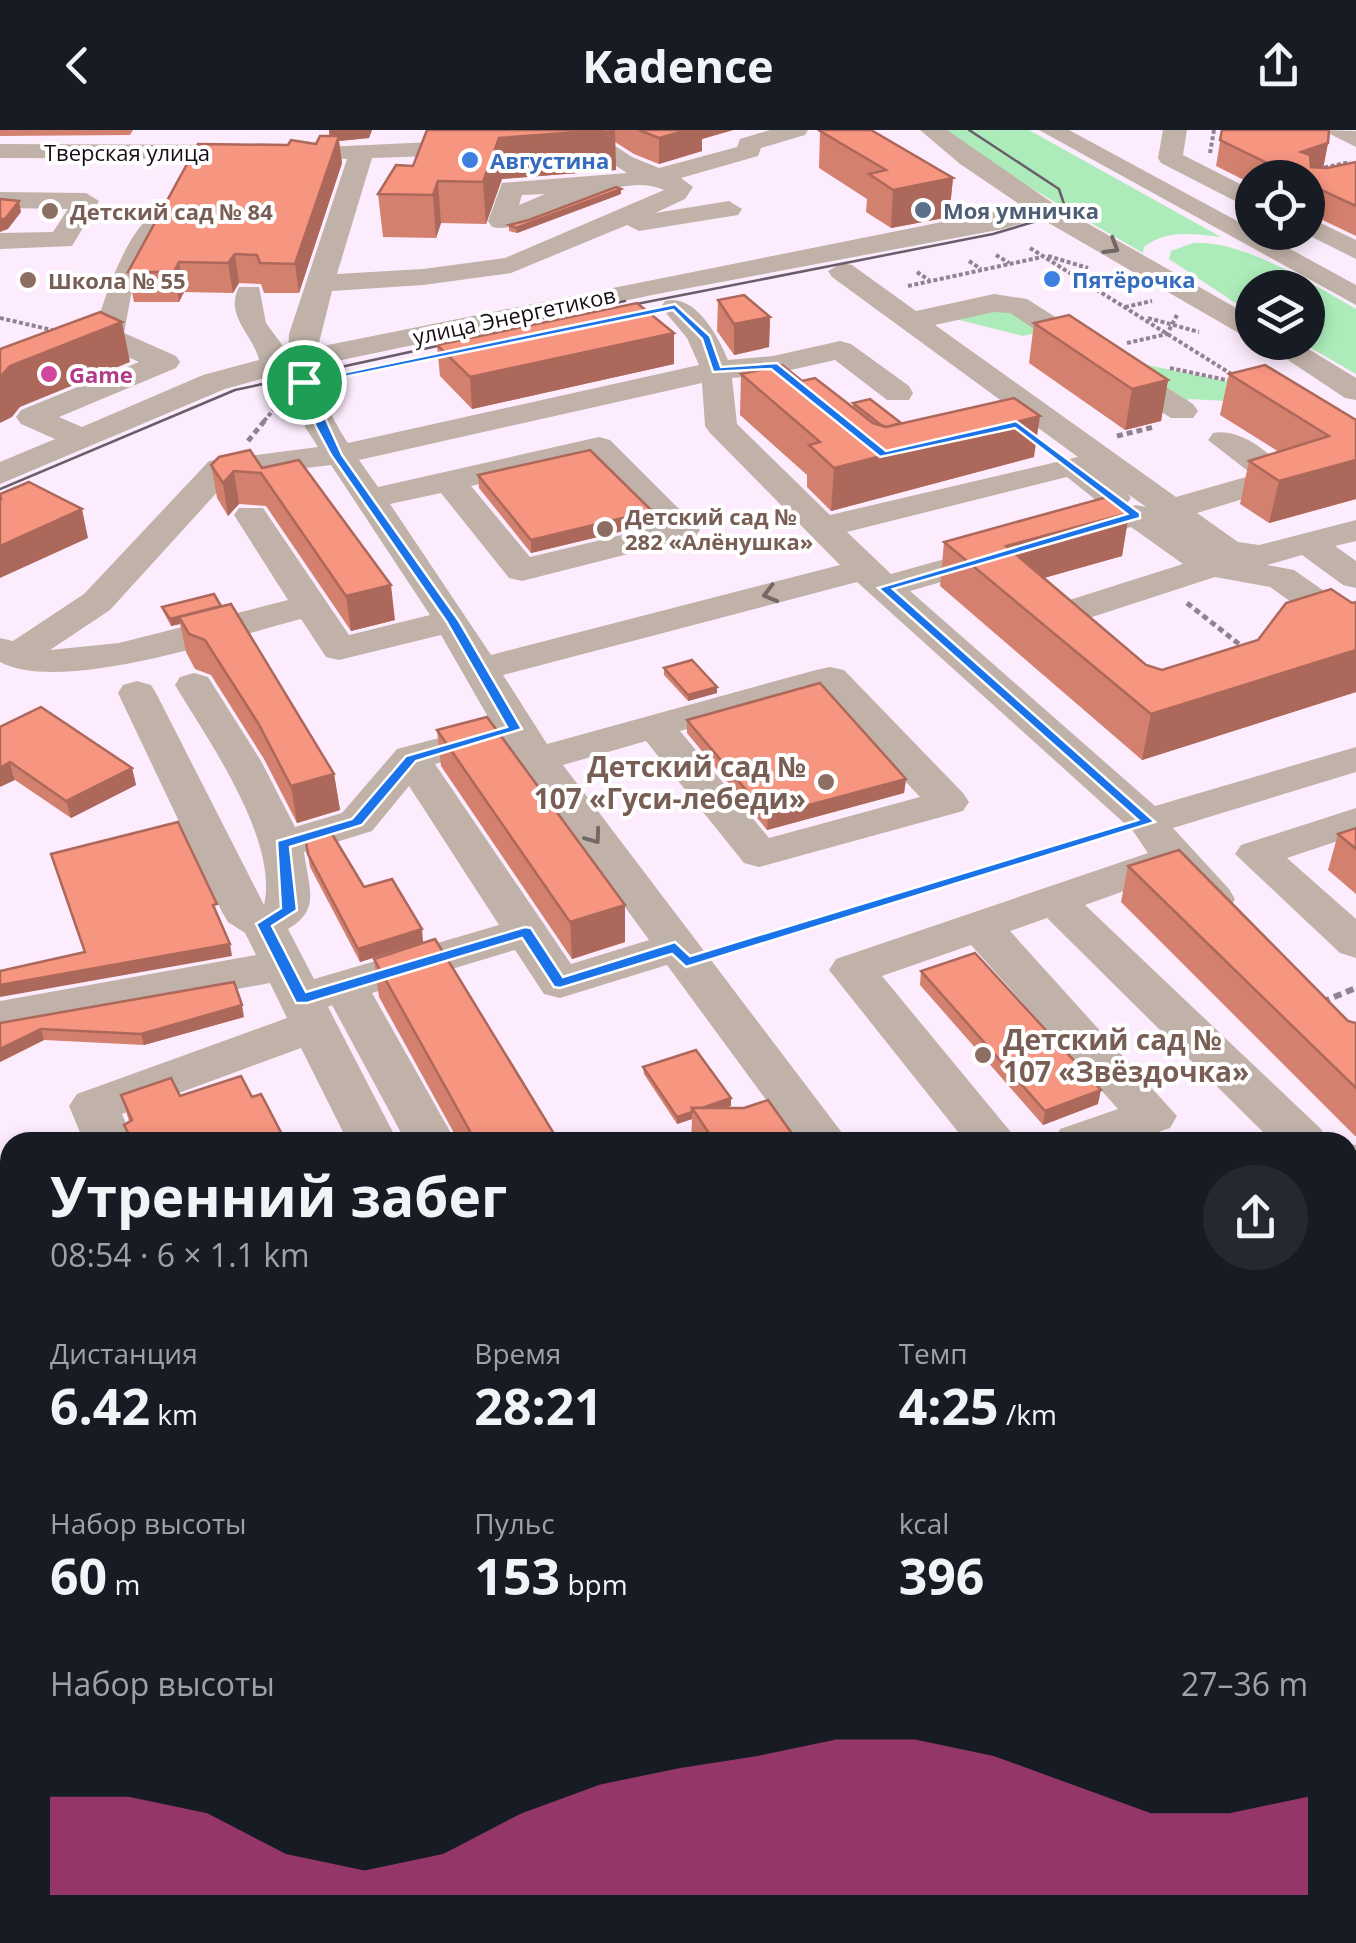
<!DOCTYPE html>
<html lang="ru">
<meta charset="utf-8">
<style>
:root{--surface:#171b24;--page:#242831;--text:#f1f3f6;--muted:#9ea1a6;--accent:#ca4485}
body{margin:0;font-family:"Open Sans",sans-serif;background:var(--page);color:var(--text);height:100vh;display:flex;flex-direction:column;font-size:38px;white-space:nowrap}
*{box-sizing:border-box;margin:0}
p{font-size:32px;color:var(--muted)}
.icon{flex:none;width:55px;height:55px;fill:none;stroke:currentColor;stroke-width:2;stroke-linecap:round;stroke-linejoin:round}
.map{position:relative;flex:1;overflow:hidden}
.drawer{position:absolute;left:0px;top:1002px;width:1358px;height:812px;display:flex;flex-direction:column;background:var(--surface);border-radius:30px 30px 0 0;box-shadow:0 5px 15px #0003}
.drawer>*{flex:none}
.fabs{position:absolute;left:1235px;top:30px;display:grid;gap:20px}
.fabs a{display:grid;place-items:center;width:90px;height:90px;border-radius:50%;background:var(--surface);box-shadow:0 5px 15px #0003;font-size:50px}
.pin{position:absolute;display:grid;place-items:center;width:85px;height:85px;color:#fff;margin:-42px;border:5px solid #fff;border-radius:50%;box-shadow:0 2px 10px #0007}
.round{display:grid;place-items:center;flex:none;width:105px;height:105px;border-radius:52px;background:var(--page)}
.overview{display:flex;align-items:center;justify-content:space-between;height:170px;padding:0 50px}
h1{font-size:55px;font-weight:700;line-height:75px}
.figures{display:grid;grid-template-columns:repeat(3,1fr);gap:15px;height:170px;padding:10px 50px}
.figures div{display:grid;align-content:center}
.figures b{font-size:50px;font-weight:700}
.figures small{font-size:28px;font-weight:400}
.figures p{font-size:28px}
.chart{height:280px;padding:20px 50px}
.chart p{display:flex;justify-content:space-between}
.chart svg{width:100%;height:180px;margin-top:10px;fill:var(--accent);opacity:.7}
header{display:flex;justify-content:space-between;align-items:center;height:130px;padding:0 50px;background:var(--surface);font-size:45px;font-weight:700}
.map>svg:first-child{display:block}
.green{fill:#adecba}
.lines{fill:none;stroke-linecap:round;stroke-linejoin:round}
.path-far3{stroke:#908290;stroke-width:4;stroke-dasharray:4 2.5;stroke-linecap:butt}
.path-far2{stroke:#908290;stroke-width:5;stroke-dasharray:6 4;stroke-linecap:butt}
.path-far1{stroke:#908290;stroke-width:6;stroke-dasharray:8 5;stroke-linecap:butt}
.path{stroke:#908290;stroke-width:9;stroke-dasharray:10 6;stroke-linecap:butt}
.minor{fill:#c1b2a9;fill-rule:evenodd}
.tram{stroke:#6a5d6a;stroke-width:2.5}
.wall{fill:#d4806e}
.shaded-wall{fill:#ac685a}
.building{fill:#f69580;stroke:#ac685a;stroke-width:2.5}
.oneway{stroke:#746867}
.route{fill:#1a73e8;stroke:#fff;stroke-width:2.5;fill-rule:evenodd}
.shop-dot{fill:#3f7fe0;stroke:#fff;stroke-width:4}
.service-dot{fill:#5c6f8a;stroke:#fff;stroke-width:4}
.education-dot{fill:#8d6e63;stroke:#fff;stroke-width:4}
.hotel-dot{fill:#d1479c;stroke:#fff;stroke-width:4}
.labels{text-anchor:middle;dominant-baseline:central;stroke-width:8;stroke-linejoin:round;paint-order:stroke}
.far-street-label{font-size:22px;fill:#170d17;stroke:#fff}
.far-shop-label{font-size:22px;font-weight:bold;fill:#366cbe;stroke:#fff;text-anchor:start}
.far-service-label{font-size:22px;font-weight:bold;fill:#4e5e75;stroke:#fff;text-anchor:start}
.far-education-label{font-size:22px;font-weight:bold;fill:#785e54;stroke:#fff;text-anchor:start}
.far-hotel-label{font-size:22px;font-weight:bold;fill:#b23c85;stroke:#fff;text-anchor:start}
.education-label{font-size:28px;font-weight:bold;fill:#785e54;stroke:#fff;text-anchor:end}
</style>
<header><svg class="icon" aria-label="back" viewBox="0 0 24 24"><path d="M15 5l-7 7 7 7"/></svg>Kadence<svg class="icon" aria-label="share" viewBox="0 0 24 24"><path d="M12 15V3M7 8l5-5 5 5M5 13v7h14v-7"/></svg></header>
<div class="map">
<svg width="1356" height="1813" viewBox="0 0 1356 1813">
<rect width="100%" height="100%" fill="#fdecfd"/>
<g class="green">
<path d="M944 0H1029L1221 107C1194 104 1167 99 1144 117L1143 123 1015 49Z"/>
<path d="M1193 113C1243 110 1313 154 1356 179V244L1302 213 1308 212V158H1252V184L1169 129 1171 121Z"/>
<polygon points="1007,178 1050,200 1023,206 952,188"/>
<polygon points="1118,229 1235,253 1225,271 1189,269 1186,273"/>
<polygon points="1356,1361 1356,1492 1348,1496 1348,1365"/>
<polygon points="411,1805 677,1805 681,1813 395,1813"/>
</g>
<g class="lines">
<g class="path-far3">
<polyline points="1210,23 1214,0"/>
<polyline points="1318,39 1350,32"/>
<polyline points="1030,118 1236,247"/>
<polyline points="996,125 1009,133"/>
<polyline points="1048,126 1088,138"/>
<polyline points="969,131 981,139"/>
<polyline points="917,142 929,150"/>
<polyline points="1084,152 1111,151"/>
<polyline points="908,156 1042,127"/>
<polyline points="1125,177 1152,171"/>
<polyline points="0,188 52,200"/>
<polyline points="1148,188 1199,202"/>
<polyline points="1127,213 1167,204 1177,185"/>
<polyline points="1170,238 1231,251"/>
<polyline points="264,291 281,271"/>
</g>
<g class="path-far2">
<polyline points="1117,306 1154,297"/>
<polyline points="248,311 266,289"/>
<polyline points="1187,473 1244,518"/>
</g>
<g class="path-far1">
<polyline points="721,821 1111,703"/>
<polyline points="1322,872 1356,858"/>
</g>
<g class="path">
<polyline points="1348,1240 1356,1236"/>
<polyline points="1348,1527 1356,1523"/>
<polyline points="198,1813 214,1805"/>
</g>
<g class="minor">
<path d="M507 0H591L632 27 659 38 737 17 740 9 770 0H808L805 5 761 18 758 26 681 48 693 57 685 69 655 83 729 71 742 79 738 85 639 101 627 95 511 143 423 155 332 161 318 217 1022 76 960 34 920 0H947L1057 76 1252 187V208L1242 205 1040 88 1003 99 657 164 318 235C317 260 334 292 348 313L699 235 687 208 661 177 665 171C695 163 718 206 728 230L773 226 840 211 851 214 909 256 913 263 909 270H887L835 230 773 244 732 248 737 294 830 385 1078 327 832 147 828 141 842 133 852 135 916 181 994 164 1027 169 1193 274 1198 281 1193 288H1171L1010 183 994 182 935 195 1176 367 1253 345 1208 310 1213 303C1239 297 1278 325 1288 350L1283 357 1197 383 1238 412 1259 415 1356 390V411L1335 416 1356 431V458L1343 455 1302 425 1267 435 1294 440 1344 475 1349 483 1344 491 1331 494 1318 491 1270 457 1215 447 1083 490 1105 512 1099 520C1073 526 1053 507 1039 486L1044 478 1183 434 1131 397 1066 415 1054 412 1049 405 1054 398 1136 375 1146 377 1128 364 1131 368 1126 375H1102L1067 347 847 402 891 444 1002 413 1014 417 1020 424 1014 431 910 461 1155 676 1356 617V642L1173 698 1229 759 1235 769 1229 779C1198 787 1186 767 1166 746L1085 775 1321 999 1328 1012H1273L1047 788 1010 801 1177 986 1170 998 1130 1012H1053L1060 999 1118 979 971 815 882 846 1019 1012H966L829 840 836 829 1148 723 1133 701 857 452 503 545 547 614 816 540 830 537 844 540 963 663 969 672 963 681 759 737 744 733 646 611 563 635 849 1012H797L667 835 560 868 544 864 515 820 372 863 456 1012H406L332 875 328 877 398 1012H348L301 918 122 984 134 1012H84L69 976 77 964 287 888 270 853 0 903V871L256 825 245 803 228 792 222 782 118 563 123 555 137 551 151 555 156 563 264 775C279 710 208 610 175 555L180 547 194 543 208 547 261 631 295 697 342 683 397 619 439 608 453 611 459 620 453 629 435 634 571 834 649 810 495 599 441 505 339 530 326 527 301 489C231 507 62 565 0 532V508L13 511 84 464 209 331 318 317 305 297 287 242 225 259 0 354V332L55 309 21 294 16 287 21 280 139 232 108 218 0 259V239L95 202C101 175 130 90 158 83L171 91 131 165 124 203 176 226 180 232 176 238 59 287 82 297 203 245 259 230C253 204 224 186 239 157H259L266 193 288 223 289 204 347 29 324 27 321 22 324 17 433 12ZM564 2 627 43 502 53 488 91 492 97C532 107 611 36 664 60L505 128 423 139 337 144 372 28 433 26 553 7ZM545 64 519 75 522 65ZM702 253 705 296 710 303 840 435 491 525 390 374 441 363 509 448 522 451 695 407 700 400 610 310 599 307 378 357 359 330ZM592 328 659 396 530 427 471 356ZM331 335 430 485 349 505 263 378H239L234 385 288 470 119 513 50 520 110 480 231 347ZM822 562 920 667 769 708 680 601ZM409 656 499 795 314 849 288 799C322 780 308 756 304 722L372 701Z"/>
<polygon points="1039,0 1069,0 1252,99 1252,102 1259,102 1356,155 1356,175"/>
<polygon points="1163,0 1187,0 1183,25 1252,60 1252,72 1235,71 1161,33 1158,28"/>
<polygon points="1322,0 1356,1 1356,17"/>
<polygon points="0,14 256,15 268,22 256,29 0,28"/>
<polygon points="0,62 86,63 99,71 72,116 0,119 0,103 53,102 68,79 0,78"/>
<polygon points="1308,87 1356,110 1356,129 1302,102 1308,102"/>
<polygon points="1261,212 1297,212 1356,248 1356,270 1345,268"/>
<polygon points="1356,678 1356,705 1287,728 1356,789 1356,828 1340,823 1235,724 1241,715"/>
<polygon points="1348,1014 1356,1015 1356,1051 1348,1050"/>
<polygon points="1356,1288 1356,1337 1348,1340 1348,1291"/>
<polygon points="1356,1722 1356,1793 1348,1797 1348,1726"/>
<polygon points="286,1805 370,1805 367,1813 283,1813"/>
<polygon points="719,1805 794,1805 791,1813 716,1813"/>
<polygon points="1224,1805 1305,1805 1302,1813 1221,1813"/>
</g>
<g class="tram">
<polyline points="611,179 993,104 1057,85 1064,74 1059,59 969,0"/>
<polyline points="449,208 625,171"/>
<polyline points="0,359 235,260 465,210"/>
</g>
</g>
<g class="wall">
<polygon points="0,0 133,0 130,5 0,6"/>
<polygon points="329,0 372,0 369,8 339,11 342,33 299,163 264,163 261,154 239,153 233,163 184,162 179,172 134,172 128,142 330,6"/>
<polygon points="427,0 733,0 702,9 702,21 659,34 634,24 615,12 616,40 502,49 486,94 441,93 436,108 383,107 378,64 413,36"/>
<polygon points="1222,0 1328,13 1323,38 1356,32 1356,106 1310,84 1308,86 1308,48 1252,48 1252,54 1216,36"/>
<polygon points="820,1 953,48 949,87 891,98 866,82 867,69 819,38"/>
<polygon points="621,64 517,103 509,101 509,95"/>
<polygon points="718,170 770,187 769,217 734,225 717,201"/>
<polygon points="1034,193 1168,250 1161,291 1125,300 1029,233"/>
<polygon points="437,215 674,234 472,279 440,246"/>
<polygon points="741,244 802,251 853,277 853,273 901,293 1034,327 831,381 807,357 807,345 740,285"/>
<polygon points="1229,244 1356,290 1356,369 1269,393 1240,374 1249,331 1279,322 1220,285"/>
<polygon points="211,335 262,338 395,490 351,501 266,376 239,374 228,386 217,368"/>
<polygon points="478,345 652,381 652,394 531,423 479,358"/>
<polygon points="1129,383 1122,426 1044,448 1146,535 1162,540 1258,510 1356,472 1356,562 1142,630 940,456 944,412"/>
<polygon points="214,464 334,644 340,680 297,693 264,629 211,545 195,539 186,522 180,494 171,496 164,483 162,477"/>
<polygon points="664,538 717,563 688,571 664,545"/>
<polygon points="687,590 906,649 904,663 767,700 687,603"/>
<polygon points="0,597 132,638 136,655 71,688 15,650"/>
<polygon points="437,600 625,775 625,812 572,829 441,636"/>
<polygon points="1356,698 1356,764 1328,740 1338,704"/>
<polygon points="306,712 364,757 423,812 360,832 310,737"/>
<polygon points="1128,736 1348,891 1356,893 1356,1006 1355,1006 1121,772"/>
<polygon points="374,829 559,1012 459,1012 379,867"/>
<polygon points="921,841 1098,974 1043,995 920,855"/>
<polygon points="244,887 144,915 44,910 0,932 0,893"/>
<polygon points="643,937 731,968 731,976 723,978 798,1012 691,1012 692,989 677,994 644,944"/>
<polygon points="121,965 252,967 286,1012 129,1012 124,995 129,991"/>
</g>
<g class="shaded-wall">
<polygon points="329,0 372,0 369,8 339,11 342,33 299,163 295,134 330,12"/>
<polygon points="615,0 616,40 502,49 486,94 483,52 499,8"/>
<polygon points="685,0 733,0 702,9 702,21 659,34 659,8"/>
<polygon points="1328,13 1323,39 1298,47 1301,22"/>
<polygon points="953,48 949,87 891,98 893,60"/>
<polygon points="438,51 441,93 436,108 433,65"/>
<polygon points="1315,57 1310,84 1308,86 1308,74 1310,62"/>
<polygon points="621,59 621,64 517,103 516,98"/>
<polygon points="19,71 21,82 8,99 0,102 0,90"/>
<polygon points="235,124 239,153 233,163 228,133"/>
<polygon points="179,132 184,162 179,172 174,142"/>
<polygon points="770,187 769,217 734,225 734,194"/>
<polygon points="122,192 130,232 20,277 12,287 0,293 0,247 10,236"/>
<polygon points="674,203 674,234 472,279 470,247"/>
<polygon points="1168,250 1161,291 1125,300 1132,259"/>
<polygon points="1040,286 1034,327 831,381 834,338"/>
<polygon points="1356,330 1356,369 1269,393 1279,351"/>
<polygon points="234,341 239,374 228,386 223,353"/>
<polygon points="82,379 88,408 0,448 0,416"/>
<polygon points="652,381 652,394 531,423 531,410"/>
<polygon points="1129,383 1122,426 1001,460 1006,416"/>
<polygon points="391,455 395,490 351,501 346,466"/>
<polygon points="221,476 179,487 180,494 171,496 170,489"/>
<polygon points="1356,520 1356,562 1142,630 1151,584"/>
<polygon points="717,557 717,563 688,571 688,565"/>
<polygon points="10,632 15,650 0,657 0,638"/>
<polygon points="132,638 136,655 71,688 66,671"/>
<polygon points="334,644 340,680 297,693 291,656"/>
<polygon points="906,649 904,663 767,700 768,686"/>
<polygon points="625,775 625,812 572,829 570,792"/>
<polygon points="422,799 423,812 360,832 358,819"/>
<polygon points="230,814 232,826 0,867 0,855"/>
<polygon points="242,875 244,887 144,915 141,904"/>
<polygon points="41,899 44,910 0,932 0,919"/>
<polygon points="1101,960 1098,974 1043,995 1045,981"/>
<polygon points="731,968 731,976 698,987 694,981"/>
<polygon points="692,982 692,989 677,994 677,987"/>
<polygon points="1356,1116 1356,1148 1348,1152 1348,1120"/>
<polygon points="1356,1667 1356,1686 1352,1694 1348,1696 1348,1671"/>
<polygon points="10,1719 10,1741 0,1746 0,1723"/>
<polygon points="1096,1805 1144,1805 1129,1813 1081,1813"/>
</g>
<g class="building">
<polygon points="427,0 605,0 499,8 483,52 438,51 433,65 378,64 396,35 413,36"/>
<polygon points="639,0 687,0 659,8"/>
<polygon points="824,0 871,0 953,48 893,60 869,44 886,40 820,1"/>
<polygon points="1222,0 1329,0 1328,13 1301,22 1310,25 1311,37 1327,38 1356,32 1356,76 1315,57 1310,62 1308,61 1308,48 1298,48 1220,10"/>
<polygon points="320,6 339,6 295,134 260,133 257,125 235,124 228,133 179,132 174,142 128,142 198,14 288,15 291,10 316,14"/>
<polygon points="616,57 621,59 516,98 509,95 529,90"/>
<polygon points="0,69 19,71 6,88 0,90"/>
<polygon points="744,165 770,187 734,194 718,170"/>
<polygon points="637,173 674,203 470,247 437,215"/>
<polygon points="100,182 122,192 10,236 0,247 0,219"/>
<polygon points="1069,185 1168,250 1132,259 1034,193"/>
<polygon points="782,235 802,251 815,248 873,293 886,297 1014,268 1040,286 834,338 809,315 820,312 741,244"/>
<polygon points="1265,235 1356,290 1356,330 1279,351 1249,331 1329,306 1229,244"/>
<polygon points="870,269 901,293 886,297 881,295 853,273"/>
<polygon points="250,320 262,338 299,330 391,455 346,466 261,343 234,341 223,353 211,335 219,327"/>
<polygon points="590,320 652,381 531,410 478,345"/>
<polygon points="29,352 82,379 0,416 0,369 1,369 0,364"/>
<polygon points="1107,367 1129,383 1006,416 1146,535 1162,540 1258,510 1286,473 1331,459 1352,473 1356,472 1356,520 1151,584 944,412"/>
<polygon points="214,464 221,476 170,489 162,477"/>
<polygon points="231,474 334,644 291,656 258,593 205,510 189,504 179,487"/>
<polygon points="692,530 717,557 688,565 664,538"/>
<polygon points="820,553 906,649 768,686 687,590"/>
<polygon points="41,577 132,638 66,671 10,632 0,638 0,597"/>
<polygon points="487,587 625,775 570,792 437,600"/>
<polygon points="178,692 217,774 213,775 230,814 0,855 0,841 85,822 51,724"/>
<polygon points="1356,698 1356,719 1338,704"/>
<polygon points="332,704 364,757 392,749 422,799 358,819 308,724 306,712"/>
<polygon points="1179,720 1348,891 1356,893 1356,958 1128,736"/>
<polygon points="435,809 559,1012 476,1012 374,829"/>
<polygon points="975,823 1101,960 1045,981 921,841"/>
<polygon points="234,852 242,875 141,904 41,899 0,919 0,893"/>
<polygon points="696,920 731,968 702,978 692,978 692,982 677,987 643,937"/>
<polygon points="241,946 252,967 261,964 286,1012 133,1012 124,995 132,990 121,965 171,948 180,966"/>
<polygon points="768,970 798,1012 715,1012 692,978 744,978"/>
<polygon points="1356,1042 1356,1116 1348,1120 1348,1046"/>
<polygon points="10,1319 10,1719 0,1723 0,1351 3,1350 6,1321"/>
<polygon points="1348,1628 1356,1640 1356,1667 1348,1671"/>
<polygon points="865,1805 1096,1805 1081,1813 850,1813"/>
</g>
<defs><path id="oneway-chevron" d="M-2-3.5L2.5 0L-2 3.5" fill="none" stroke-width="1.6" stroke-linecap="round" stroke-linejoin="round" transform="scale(2.5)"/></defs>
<g class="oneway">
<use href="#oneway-chevron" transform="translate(1112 117) rotate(31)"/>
<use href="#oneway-chevron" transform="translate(770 464) rotate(165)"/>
<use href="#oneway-chevron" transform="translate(594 707) rotate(54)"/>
</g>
<path class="route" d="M675 174 710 206 721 237 777 233 886 321 1016 291 1140 383V388L893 459 1155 692 686 837 672 824 560 858 554 857 522 808 307 873H296L256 794 281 778 277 711 352 689 406 626 507 597 446 491 331 325 316 297 299 252ZM673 180 702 209 713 242 771 239 880 327 1015 298 1127 384 878 458 1138 690 690 826 675 812 563 847 531 798 525 797 306 862 272 796 297 780 290 717 362 695 416 631 522 599 459 491 342 325 310 254Z"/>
<g class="shop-dot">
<circle cx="470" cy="30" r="10"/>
<circle cx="1052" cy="149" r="10"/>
</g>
<circle class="service-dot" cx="923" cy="80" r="10"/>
<g class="education-dot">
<circle cx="50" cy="81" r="10"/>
<circle cx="28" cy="150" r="10"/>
<circle cx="605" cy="399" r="10"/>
<circle cx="826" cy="652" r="10"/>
<circle cx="983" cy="925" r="10"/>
</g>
<circle class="hotel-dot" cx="49" cy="244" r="10"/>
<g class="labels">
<g class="far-street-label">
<text x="127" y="22">Тверская улица</text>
<text transform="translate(514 185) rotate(-12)">улица Энергетиков</text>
</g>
<g class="far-shop-label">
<text x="490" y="30">Августина</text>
<text x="1072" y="149">Пятёрочка</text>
</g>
<g class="far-service-label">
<text x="943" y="80">Моя умничка</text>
</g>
<g class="far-education-label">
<text x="70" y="81">Детский сад № 84</text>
<text x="48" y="150">Школа № 55</text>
<text x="625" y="386">Детский сад №<tspan x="625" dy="25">282 «Алёнушка»</tspan></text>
</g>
<g class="far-hotel-label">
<text x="69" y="244">Game</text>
</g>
<g class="education-label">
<text x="806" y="636">Детский сад №<tspan x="806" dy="32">107 «Гуси-лебеди»</tspan></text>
<text x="1003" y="909" text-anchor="start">Детский сад №<tspan x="1003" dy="32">107 «Звёздочка»</tspan></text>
</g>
</g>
</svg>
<div class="fabs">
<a><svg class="icon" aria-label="locate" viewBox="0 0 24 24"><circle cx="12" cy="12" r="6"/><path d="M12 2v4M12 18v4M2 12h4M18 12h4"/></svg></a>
<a><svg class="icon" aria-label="layers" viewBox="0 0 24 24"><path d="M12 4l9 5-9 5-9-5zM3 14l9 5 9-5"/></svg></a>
</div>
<div class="pin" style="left:304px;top:252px;background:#1e9e55"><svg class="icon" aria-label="arrive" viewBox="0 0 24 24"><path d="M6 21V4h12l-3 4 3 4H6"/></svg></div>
<section class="drawer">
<div class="overview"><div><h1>Утренний забег</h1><p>08:54 · 6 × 1.1 km</p></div><a class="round"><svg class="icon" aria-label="share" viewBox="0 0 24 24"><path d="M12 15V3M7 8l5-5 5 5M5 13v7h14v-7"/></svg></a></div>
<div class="figures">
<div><p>Дистанция</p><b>6.42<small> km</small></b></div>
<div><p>Время</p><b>28:21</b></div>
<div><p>Темп</p><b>4:25<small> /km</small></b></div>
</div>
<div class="figures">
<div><p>Набор высоты</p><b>60<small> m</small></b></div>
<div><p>Пульс</p><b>153<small> bpm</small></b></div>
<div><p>kcal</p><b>396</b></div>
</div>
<div class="chart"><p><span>Набор высоты</span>27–36 m</p>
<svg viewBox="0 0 160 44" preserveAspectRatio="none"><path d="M0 44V20L10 20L20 24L30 34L40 38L50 34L60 24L70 17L80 13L90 10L100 6L110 6L120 10L130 17L140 24L150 24L160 20V44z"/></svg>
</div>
</section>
</div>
